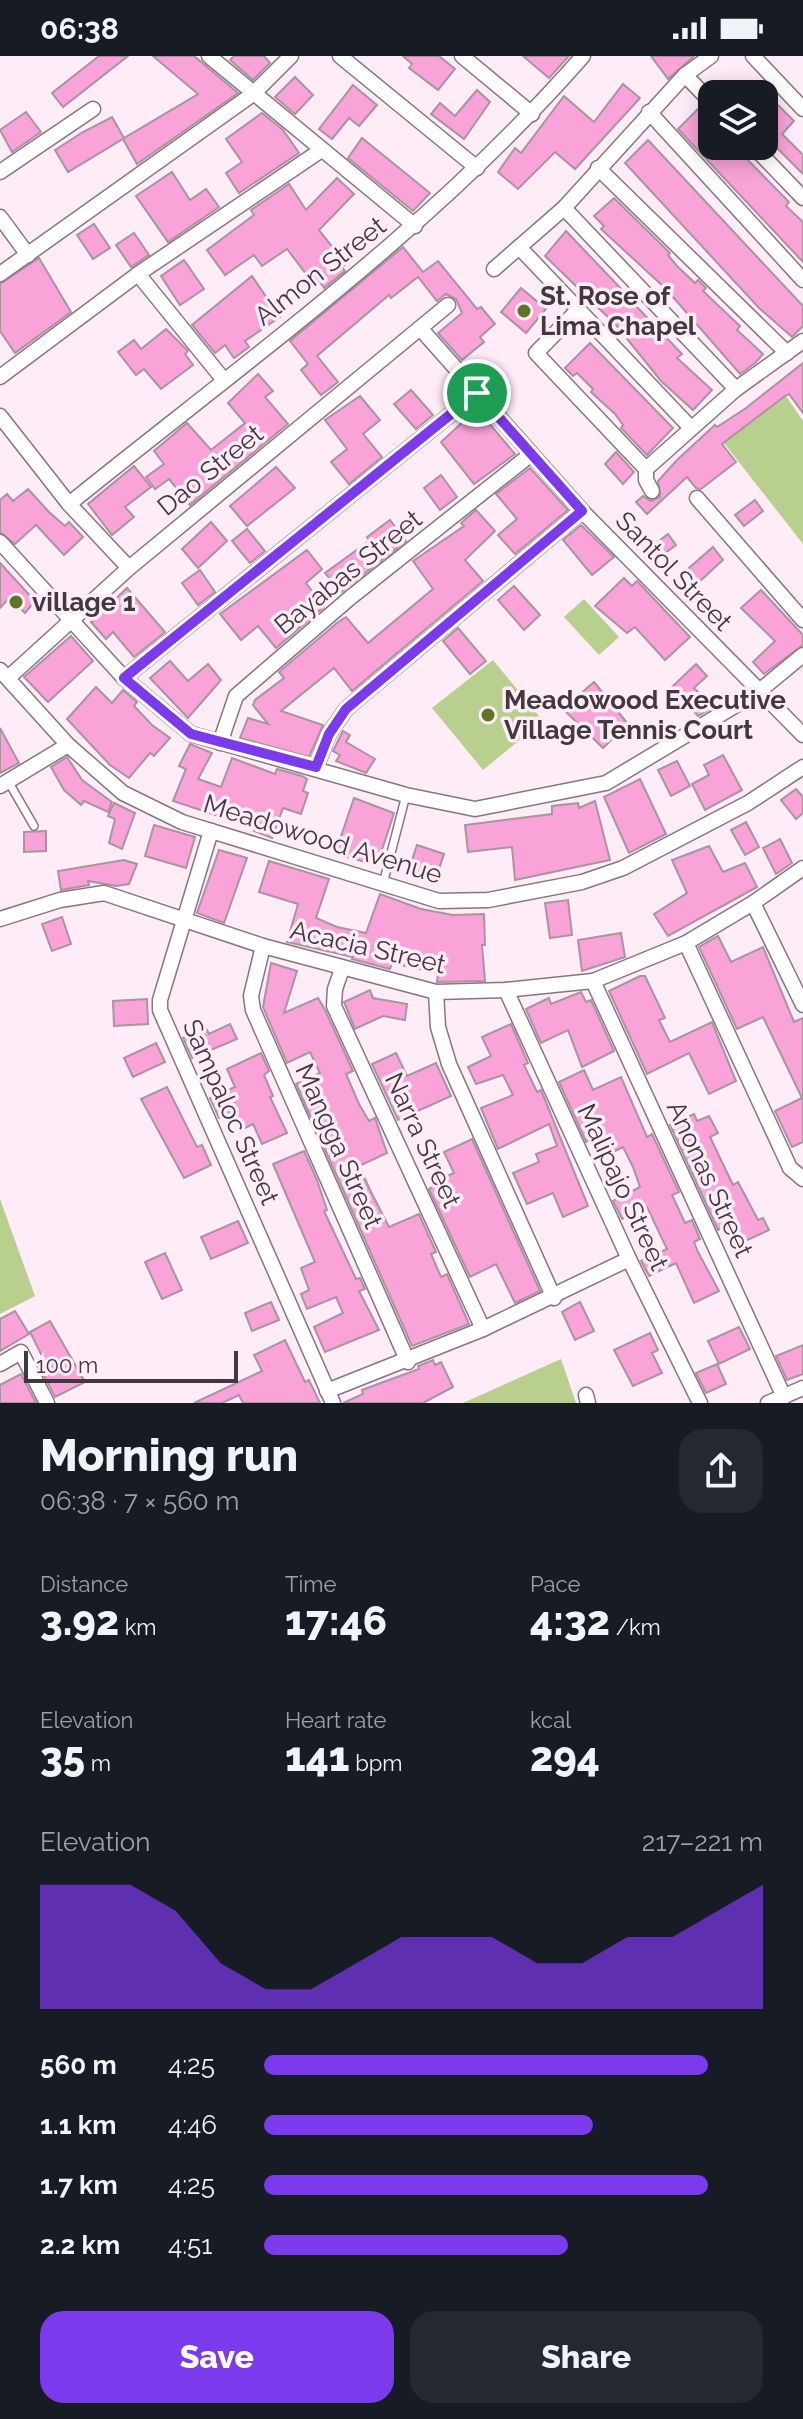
<!DOCTYPE html>
<meta charset="utf-8">
<style>
:root{--surface:#171b24;--page:#242831;--text:#f1f3f6;--muted:#9ea1a6;--accent:#7c3aed}
body{margin:0;font-family:Raleway,sans-serif;background:var(--page);color:var(--text);height:100vh;display:flex;flex-direction:column;font-size:30px;white-space:nowrap}
*{box-sizing:border-box;margin:0}
p{font-size:26px;color:var(--muted)}
.icon{flex:none;width:44px;height:44px;fill:none;stroke:currentColor;stroke-width:2;stroke-linecap:round;stroke-linejoin:round}
.map{position:relative;height:1347px;overflow:hidden}
.sheet{display:flex;flex-direction:column;background:var(--surface);flex:1}
.sheet>*{flex:none}
.tools{position:absolute;left:698px;top:24px;display:grid;gap:16px}
.tools a{display:grid;place-items:center;width:80px;height:80px;border-radius:16px;background:var(--surface);box-shadow:0 4px 20px #0003;font-size:40px}
.scale{position:absolute;left:24px;bottom:20px;width:214px;box-sizing:border-box;padding-left:8px;border:4px solid #42393e;border-top:0;font-size:22px;line-height:28px;white-space:nowrap;color:#42393e;-webkit-text-stroke:6px #feecf6;paint-order:stroke}
.pin{position:absolute;display:grid;place-items:center;width:68px;height:68px;color:#fff;margin:-34px;border:4px solid #fff;border-radius:50%;box-shadow:0 2px 8px #0007}
.round{display:grid;place-items:center;flex:none;width:84px;height:84px;border-radius:24px;background:var(--page)}
.summary{display:flex;align-items:center;justify-content:space-between;height:136px;padding:0 40px}
h1{font-size:44px;font-weight:800;line-height:60px}
.stats{display:grid;grid-template-columns:repeat(3,1fr);gap:12px;height:136px;padding:8px 40px}
.stats div{display:grid;align-content:center}
.stats b{font-size:40px;font-weight:800}
.stats small{font-size:22px;font-weight:400}
.stats p{font-size:22px}
.chart{height:224px;padding:16px 40px}
.chart p{display:flex;justify-content:space-between}
.chart svg{width:100%;height:144px;margin-top:8px;fill:var(--accent);opacity:.7}
.cta{display:flex;gap:16px;margin-top:auto;padding:16px 40px}
.cta a{flex:1;height:92px;border-radius:24px;background:var(--accent);color:#fff;font-size:32px;font-weight:800;line-height:92px;text-align:center}
.cta a+a{background:var(--page);color:var(--text)}
ul{padding:0 40px;list-style:none;font-size:26px}
li{display:grid;grid-template-columns:128px 96px 1fr;align-items:center;height:60px}
li i{height:20px;border-radius:10px;background:var(--accent)}
.status{display:flex;justify-content:space-between;align-items:center;height:56px;padding:0 40px;background:var(--surface);direction:ltr}
.status svg{height:22px;fill:currentColor}
.map>svg:first-child{display:block}
.green{fill:#b9cf8e}
.building{fill:#f9a3d8;stroke:#a994a0;stroke-width:2}
.lines{fill:none;stroke-linecap:round;stroke-linejoin:round}
.service-casing{stroke:#897581;stroke-width:10}
.minor-casing{stroke:#897581;stroke-width:17}
.service{stroke:#fff;stroke-width:7}
.minor{stroke:#fff;stroke-width:14}
.route-casing{stroke:#fff;stroke-width:16}
.route{stroke:#7c3aed;stroke-width:10}
.poi-dot{fill:#5f7526;stroke:#feecf6;stroke-width:3}
.labels{text-anchor:middle;dominant-baseline:central;stroke-width:7;stroke-linejoin:round;paint-order:stroke}
.street-label{font-size:26px;fill:#42393e;stroke:#feecf6}
.poi-label{font-size:26px;font-weight:bold;fill:#42393e;stroke:#feecf6;text-anchor:start}
</style>
<div class="status"><b>06:38</b><svg viewBox="0 0 49 12"><path d="M0 12V9h3v3zM5 12V6h3v6zM10 12V3h3v9zM15 12V0h3v12zM26 1h20v11H26zM47 4h2v5h-2z"/></svg></div>
<div class="map">
<svg width="803" height="1347" viewBox="0 0 803 1347">
<rect width="100%" height="100%" fill="#feecf6"/>
<g class="green">
<polygon points="786,340 803,365 803,488 724,387"/>
<polygon points="584,543 619,581 599,599 564,561"/>
<polygon points="493,604 543,665 483,714 432,652"/>
<polygon points="0,1143 35,1240 0,1258"/>
<polygon points="561,1303 576,1347 463,1347"/>
</g>
<g class="building">
<polygon points="99,0 128,0 63,51 52,37"/>
<polygon points="153,0 194,0 238,37 137,108 123,83 68,116 55,94 83,76 112,61 124,82 198,38"/>
<polygon points="234,0 264,0 270,7 253,24 230,4"/>
<polygon points="403,0 439,0 455,13 438,34 409,12 412,8"/>
<polygon points="523,0 569,0 549,22"/>
<polygon points="651,0 694,0 668,23"/>
<polygon points="295,21 313,39 295,58 275,41"/>
<polygon points="623,28 640,42 575,113 555,96 518,133 498,116 515,92 521,97 564,40 594,66"/>
<polygon points="353,29 377,49 359,70 349,62 332,83 319,73"/>
<polygon points="477,34 490,46 464,83 431,58 440,47 455,60"/>
<polygon points="764,35 794,65 782,78 803,99 803,118 764,79"/>
<polygon points="698,53 712,66 712,90 734,90 789,146 786,150 803,166 803,206 678,73"/>
<polygon points="26,56 41,76 12,96 0,74"/>
<polygon points="262,57 283,74 299,97 239,137 226,117 242,106 226,83"/>
<polygon points="362,82 430,137 413,155 348,102"/>
<polygon points="648,84 803,250 803,270 792,281 759,252 625,107"/>
<polygon points="172,116 190,144 206,133 219,151 168,186 136,140"/>
<polygon points="337,122 354,138 319,174 346,208 342,211 345,215 324,232 321,227 316,231 287,193 262,210 254,199 225,219 207,194 254,159 251,154 289,128 306,154"/>
<polygon points="614,142 670,197 668,199 677,210 695,227 698,224 706,232 703,235 740,270 737,274 763,298 755,307 740,318 666,233 601,173 604,170 594,160"/>
<polygon points="94,168 110,192 93,203 77,179"/>
<polygon points="566,175 627,239 629,237 638,245 634,248 682,298 677,302 712,334 693,354 661,325 616,269 545,200"/>
<polygon points="134,177 149,199 131,211 116,189"/>
<polygon points="403,191 423,216 438,205 477,253 481,251 495,268 480,281 484,286 462,304 438,277 462,257 456,243 446,238 437,245 418,221 391,242 389,239 317,300 338,326 321,339 301,314 308,308 290,285"/>
<polygon points="39,202 71,256 15,297 0,275 0,228"/>
<polygon points="184,204 204,233 180,249 161,220"/>
<polygon points="252,220 280,261 245,285 249,291 234,302 225,289 215,297 192,269"/>
<polygon points="521,232 546,253 526,277 501,256"/>
<polygon points="166,273 188,295 185,298 193,309 161,333 144,313 136,319 118,296 134,284 141,293"/>
<polygon points="590,287 673,372 647,399 621,372 623,369 615,358 591,336 593,333 577,317 573,320 565,312"/>
<polygon points="803,307 803,357 789,338 785,340 722,388 736,406 701,433 696,432 687,421 647,458 636,446 643,440 651,445 660,441 658,425 677,404 715,369 717,371 746,352"/>
<polygon points="258,318 273,335 265,341 288,368 190,449 169,423 155,433 146,421 164,408 154,395 187,367 211,394 245,367 228,347"/>
<polygon points="411,334 433,359 416,373 394,348"/>
<polygon points="360,340 380,364 363,378 382,401 349,428 331,406 347,393 325,364"/>
<polygon points="477,353 515,398 474,428 441,386"/>
<polygon points="616,396 634,416 623,428 605,408"/>
<polygon points="134,410 151,431 125,451 134,461 112,479 88,448"/>
<polygon points="276,411 295,432 247,470 230,450"/>
<polygon points="530,412 568,454 515,498 498,479 517,463 496,438"/>
<polygon points="441,419 457,441 440,454 424,432"/>
<polygon points="28,433 49,456 65,470 69,466 83,481 64,499 36,469 15,488 0,476 0,444 7,438 13,445"/>
<polygon points="755,444 763,455 744,470 735,459"/>
<polygon points="476,454 495,475 465,504 483,525 352,635 334,612 281,655 323,669 309,701 240,682 248,662 268,668 253,649 255,644 284,622 279,616 337,567 346,561 368,587 433,533 413,505 464,470 461,467"/>
<polygon points="390,464 406,485 341,536 325,517 369,485 367,481"/>
<polygon points="211,466 227,485 198,512 182,493"/>
<polygon points="581,469 614,501 592,519 563,484"/>
<polygon points="247,473 265,495 250,507 232,485"/>
<polygon points="668,478 676,489 653,506 645,496"/>
<polygon points="713,491 723,504 684,540 673,526"/>
<polygon points="307,494 322,513 306,527 324,551 276,592 258,570 241,584 220,558"/>
<polygon points="0,507 35,545 25,557 9,542 0,552"/>
<polygon points="200,514 215,536 198,549 182,527"/>
<polygon points="624,522 632,530 637,525 690,581 665,604 635,571 627,577 595,550"/>
<polygon points="514,530 540,559 524,574 498,544"/>
<polygon points="127,532 165,576 134,601 113,576 106,583 91,566"/>
<polygon points="761,534 803,579 803,589 764,618 753,606 775,585 741,552"/>
<polygon points="458,572 486,605 470,618 443,585"/>
<polygon points="71,580 93,605 48,646 24,621"/>
<polygon points="170,605 188,625 208,608 221,624 188,662 150,622"/>
<polygon points="696,608 707,620 694,632 713,651 698,660 672,631"/>
<polygon points="594,626 628,668 603,692 563,653"/>
<polygon points="96,631 112,647 123,634 137,646 134,650 152,669 170,682 154,700 150,697 129,722 110,709 67,663"/>
<polygon points="0,672 19,707 0,717"/>
<polygon points="343,675 350,679 346,686 375,703 366,717 336,705 340,699 333,695"/>
<polygon points="190,688 212,697 198,723 221,731 232,702 275,718 277,713 302,720 307,723 303,735 308,737 301,758 283,752 272,782 254,775 255,772 173,745 186,713 179,710"/>
<polygon points="723,699 742,734 705,754 692,728 709,719 704,709"/>
<polygon points="67,701 82,724 112,746 108,756 84,745 81,749 64,734 51,711"/>
<polygon points="677,705 690,730 671,740 658,714"/>
<polygon points="640,723 666,778 629,797 604,741"/>
<polygon points="796,733 803,741 803,757 796,763 781,744"/>
<polygon points="354,742 394,757 377,809 335,798"/>
<polygon points="595,745 610,804 515,824 512,791 468,796 465,769 552,758 552,750 578,747 579,752"/>
<polygon points="114,747 135,757 122,793 109,787 115,763 108,760"/>
<polygon points="746,766 759,791 745,799 731,774"/>
<polygon points="154,769 195,781 186,812 145,800"/>
<polygon points="46,775 46,795 24,796 24,776"/>
<polygon points="780,783 792,807 776,818 763,792"/>
<polygon points="417,789 444,798 434,828 407,819"/>
<polygon points="709,790 723,816 745,807 757,831 668,880 654,858 687,837 672,804"/>
<polygon points="219,794 247,802 224,867 197,857"/>
<polygon points="124,804 137,808 129,828 116,830 88,825 89,829 61,834 58,815"/>
<polygon points="269,805 329,823 316,862 337,871 366,877 380,838 421,853 453,859 484,858 485,889 482,889 485,925 437,926 438,917 392,907 390,913 352,903 353,901 287,886 298,848 259,836"/>
<polygon points="568,844 572,879 550,882 545,847"/>
<polygon points="62,861 71,888 52,895 42,868"/>
<polygon points="621,877 625,901 582,915 578,884"/>
<polygon points="718,880 731,906 763,891 794,966 803,962 803,1086 792,1091 775,1055 802,1042 763,961 737,973 699,891"/>
<polygon points="271,907 297,915 284,957 318,942 325,954 353,1015 346,1018 359,1048 369,1065 375,1062 387,1097 359,1110 371,1136 389,1171 419,1158 436,1196 431,1198 441,1221 447,1218 469,1268 412,1290 296,1028 320,1017 310,996 287,1007 263,951"/>
<polygon points="640,920 645,920 665,962 659,964 670,986 712,966 736,1025 709,1038 689,997 647,1018 609,935"/>
<polygon points="370,934 373,942 407,948 405,964 383,960 355,973 344,946"/>
<polygon points="581,936 586,946 591,944 614,995 582,1011 568,974 541,987 526,953 549,942 551,948"/>
<polygon points="147,943 148,968 114,970 113,945"/>
<polygon points="230,968 237,983 192,1002 183,982 206,972 209,978"/>
<polygon points="511,968 528,1007 524,1009 537,1036 541,1034 588,1150 563,1161 553,1137 527,1148 513,1117 539,1106 536,1098 557,1090 549,1068 498,1093 481,1052 513,1039 503,1019 476,1028 468,1011 491,1000 482,981"/>
<polygon points="156,987 165,1006 133,1021 124,1002"/>
<polygon points="261,997 269,1015 264,1019 273,1040 270,1041 287,1077 262,1088 253,1068 241,1074 232,1056 219,1062 210,1042 235,1031 227,1013"/>
<polygon points="396,997 407,1020 436,1007 451,1040 398,1064 372,1008"/>
<polygon points="584,1014 593,1034 621,1021 647,1081 652,1078 679,1136 672,1139 685,1167 692,1164 700,1183 694,1186 698,1196 719,1235 694,1247 676,1207 649,1220 641,1205 667,1193 647,1151 622,1163 613,1145 640,1131 633,1111 623,1091 599,1103 590,1084 586,1086 559,1026"/>
<polygon points="167,1031 197,1091 202,1089 211,1109 184,1122 141,1043"/>
<polygon points="694,1058 697,1065 709,1060 718,1077 710,1081 733,1129 738,1126 758,1164 763,1162 769,1174 741,1187 732,1168 718,1174 670,1069"/>
<polygon points="472,1083 540,1235 515,1247 496,1208 470,1221 429,1133 439,1128 438,1124 454,1117 444,1096"/>
<polygon points="304,1095 317,1124 327,1154 324,1155 356,1223 360,1222 365,1233 359,1235 379,1274 325,1296 314,1271 343,1257 336,1241 307,1253 301,1238 309,1234 301,1212 315,1206 273,1108"/>
<polygon points="238,1165 248,1187 211,1203 201,1181"/>
<polygon points="165,1197 182,1234 162,1243 145,1206"/>
<polygon points="271,1246 279,1264 252,1275 245,1257"/>
<polygon points="580,1246 594,1275 575,1284 562,1256"/>
<polygon points="15,1255 29,1278 0,1295 0,1263"/>
<polygon points="50,1265 85,1326 55,1341 39,1310 38,1305 43,1302 30,1276"/>
<polygon points="739,1271 750,1293 719,1308 708,1285"/>
<polygon points="650,1277 658,1294 652,1297 662,1317 633,1330 614,1294"/>
<polygon points="285,1284 305,1326 309,1324 320,1347 243,1347 239,1339 222,1347 194,1347 262,1315 254,1299"/>
<polygon points="803,1289 803,1318 787,1324 776,1300"/>
<polygon points="433,1304 435,1309 441,1306 453,1331 423,1347 343,1347 363,1338 362,1334 419,1313 418,1310"/>
<polygon points="717,1308 726,1328 706,1337 696,1317"/>
<polygon points="21,1318 36,1347 0,1347 0,1329"/>
</g>
<g class="lines">
<defs>
<g id="service">
<polyline points="8,725 34,770"/>
<polyline points="383,828 406,739"/>
</g>
<g id="minor">
<polyline points="209,0 415,170"/>
<polyline points="340,0 477,112"/>
<polyline points="462,0 532,58"/>
<polyline points="753,0 803,53"/>
<polyline points="685,19 712,47"/>
<polyline points="649,56 803,224"/>
<polyline points="753,90 803,142"/>
<polyline points="598,112 787,297"/>
<polyline points="0,116 93,53"/>
<polyline points="564,152 736,333"/>
<polyline points="0,161 28,199"/>
<polyline points="519,191 691,372"/>
<polyline points="494,213 564,152 685,19 711,0"/>
<polyline points="0,218 253,38 291,0"/>
<polyline points="138,218 223,323"/>
<polyline points="579,253 536,297 646,413 736,333 803,285"/>
<polyline points="420,272 582,455 803,679"/>
<polyline points="0,321 138,218 320,95"/>
<polyline points="0,360 69,448 129,512"/>
<polyline points="646,413 646,424 652,435"/>
<polyline points="697,442 803,564"/>
<path d="M69 448C246 305 433 172 583 0"/>
<polyline points="0,486 124,622 191,678 406,739 475,753 606,727 758,636 803,599"/>
<polyline points="0,614 68,689 123,737 182,766 439,845 488,844 582,826 623,812 748,747 803,711"/>
<polyline points="8,622 129,512 448,249"/>
<polyline points="124,622 477,337"/>
<polyline points="220,687 236,640 351,541 530,399"/>
<polyline points="316,711 329,678 346,653 582,455"/>
<polyline points="0,730 68,689"/>
<polyline points="211,775 160,944 160,954 333,1347"/>
<polyline points="753,847 803,949"/>
<polyline points="0,863 60,844 104,837 263,890 436,936 506,934 593,925 686,887 753,847 803,812"/>
<polyline points="686,887 790,1112 803,1123"/>
<polyline points="263,890 251,940 253,954 408,1306"/>
<polyline points="342,913 335,933 334,950 483,1273"/>
<polyline points="593,925 784,1341"/>
<polyline points="506,934 629,1203 700,1347"/>
<polyline points="436,936 438,971 449,1008 554,1242"/>
<polyline points="0,1308 21,1296 47,1347"/>
<polyline points="327,1335 483,1273 629,1203"/>
<polyline points="586,1339 588,1347"/>
<polyline points="768,1347 803,1332"/>
</g>
</defs>
<use href="#service" class="service-casing"/>
<use href="#minor" class="minor-casing"/>
<use href="#service" class="service"/>
<use href="#minor" class="minor"/>
</g>
<g class="lines">
<defs>
<polygon id="route" points="477,337 582,455 346,653 329,678 316,711 191,678 124,622"/>
</defs>
<use href="#route" class="route-casing"/>
<use href="#route" class="route"/>
</g>
<g class="poi-dot">
<circle cx="524" cy="255" r="8"/>
<circle cx="16" cy="546" r="8"/>
<circle cx="488" cy="659" r="8"/>
</g>
<g class="labels">
<g class="street-label">
<text transform="translate(320 215) rotate(-38)">Almon Street</text>
<text transform="translate(210 414) rotate(-39)">Dao Street</text>
<text transform="translate(674 515) rotate(46)">Santol Street</text>
<text transform="translate(348 516) rotate(-39)">Bayabas Street</text>
<text transform="translate(323 783) rotate(17)">Meadowood Avenue</text>
<text transform="translate(368 891) rotate(13)">Acacia Street</text>
<text transform="translate(231 1056) rotate(66)">Sampaloc Street</text>
<text transform="translate(423 1084) rotate(65)">Narra Street</text>
<text transform="translate(339 1090) rotate(66)">Mangga Street</text>
<text transform="translate(710 1123) rotate(65)">Anonas Street</text>
<text transform="translate(623 1131) rotate(65)">Malipajo Street</text>
</g>
<g class="poi-label">
<text x="540" y="240">St. Rose of<tspan x="540" dy="30">Lima Chapel</tspan></text>
<text x="32" y="546">village 1</text>
<text x="504" y="644">Meadowood Executive<tspan x="504" dy="30">Village Tennis Court</tspan></text>
</g>
</g>
</svg>
<div class="tools">
<a><svg class="icon" aria-label="layers" viewBox="0 0 24 24"><path d="M12 4l9 5-9 5-9-5zM3 14l9 5 9-5"/></svg></a>
</div>
<div class="scale">100 m</div>
<div class="pin" style="left:477px;top:337px;background:#1e9e55"><svg class="icon" aria-label="arrive" viewBox="0 0 24 24"><path d="M6 21V4h12l-3 4 3 4H6"/></svg></div>
</div>
<section class="sheet">
<div class="summary"><div><h1>Morning run</h1><p>06:38 · 7 × 560 m</p></div><a class="round"><svg class="icon" aria-label="share" viewBox="0 0 24 24"><path d="M12 15V3M7 8l5-5 5 5M5 13v7h14v-7"/></svg></a></div>
<div class="stats">
<div><p>Distance</p><b>3.92<small> km</small></b></div>
<div><p>Time</p><b>17:46</b></div>
<div><p>Pace</p><b>4:32<small> /km</small></b></div>
</div>
<div class="stats">
<div><p>Elevation</p><b>35<small> m</small></b></div>
<div><p>Heart rate</p><b>141<small> bpm</small></b></div>
<div><p>kcal</p><b>294</b></div>
</div>
<div class="chart"><p><span>Elevation</span>217–221 m</p>
<svg viewBox="0 0 160 44" preserveAspectRatio="none"><path d="M0 44V6L10 6L20 6L30 14L40 30L50 38L60 38L70 30L80 22L90 22L100 22L110 30L120 30L130 22L140 22L150 14L160 6V44z"/></svg>
</div>
<ul>
<li><b>560 m</b>4:25<i style="width:89%"></i></li>
<li><b>1.1 km</b>4:46<i style="width:66%"></i></li>
<li><b>1.7 km</b>4:25<i style="width:89%"></i></li>
<li><b>2.2 km</b>4:51<i style="width:61%"></i></li>
</ul>
<div class="cta"><a>Save</a><a>Share</a></div>
</section>
